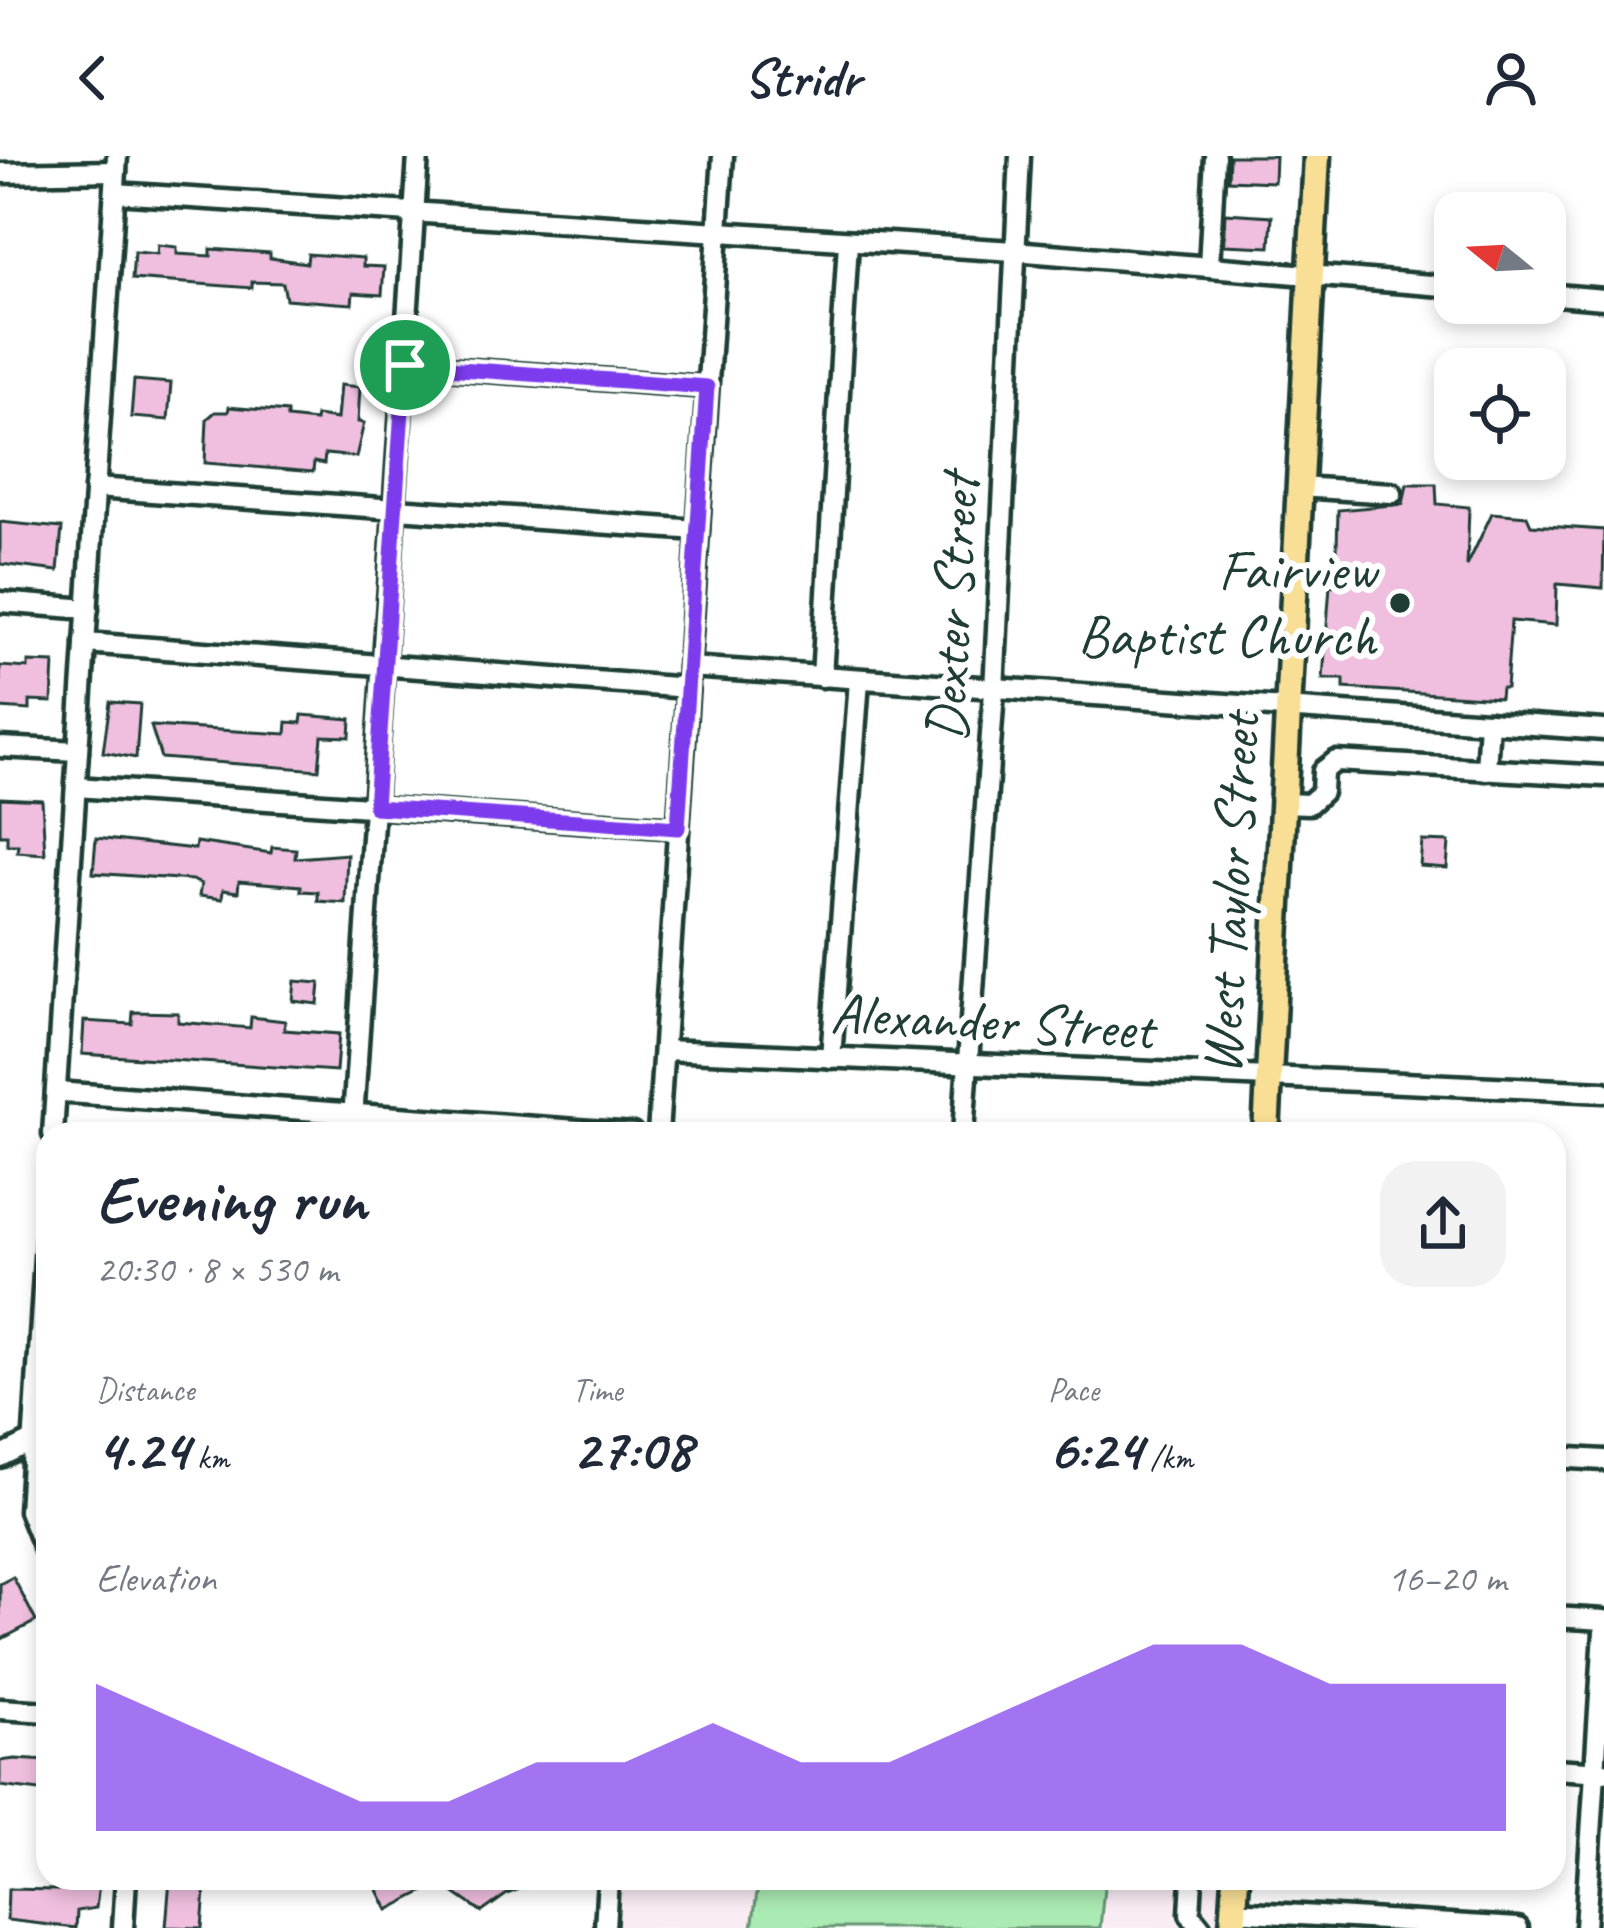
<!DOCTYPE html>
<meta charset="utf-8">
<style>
:root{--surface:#fff;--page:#f2f2f3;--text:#1f2937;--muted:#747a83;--accent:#7c3aed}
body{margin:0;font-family:Caveat,sans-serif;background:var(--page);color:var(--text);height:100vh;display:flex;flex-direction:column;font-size:45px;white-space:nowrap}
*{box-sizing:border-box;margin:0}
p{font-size:39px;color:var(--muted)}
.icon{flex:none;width:66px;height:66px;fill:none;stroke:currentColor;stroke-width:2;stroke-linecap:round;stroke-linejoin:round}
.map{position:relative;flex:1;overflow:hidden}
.side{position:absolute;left:36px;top:966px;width:1530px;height:768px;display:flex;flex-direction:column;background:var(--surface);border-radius:36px;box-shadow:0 6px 18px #0003}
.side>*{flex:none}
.needle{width:78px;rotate:288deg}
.tools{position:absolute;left:1434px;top:36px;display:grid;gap:24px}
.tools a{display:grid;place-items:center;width:132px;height:132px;border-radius:24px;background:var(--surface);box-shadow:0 6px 18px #0003;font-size:60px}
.pin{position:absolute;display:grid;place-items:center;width:102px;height:102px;color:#fff;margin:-51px;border:6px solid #fff;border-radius:50%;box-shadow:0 3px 12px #0007}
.round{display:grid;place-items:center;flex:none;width:126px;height:126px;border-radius:36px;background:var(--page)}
.overview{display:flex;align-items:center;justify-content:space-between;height:204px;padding:0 60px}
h1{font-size:66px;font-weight:600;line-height:90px}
.figures{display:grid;grid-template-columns:repeat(3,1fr);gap:18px;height:204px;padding:12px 60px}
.figures div{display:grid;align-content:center}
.figures b{font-size:60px;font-weight:600}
.figures small{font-size:33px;font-weight:400}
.figures p{font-size:33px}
.chart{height:336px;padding:24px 60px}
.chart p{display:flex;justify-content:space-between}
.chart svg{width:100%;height:216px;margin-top:12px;fill:var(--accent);opacity:.7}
header{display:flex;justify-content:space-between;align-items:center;height:156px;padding:0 60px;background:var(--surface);font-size:54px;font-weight:600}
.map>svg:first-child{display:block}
.built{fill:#faecf5}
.green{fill:#abeab2;stroke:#659473;stroke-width:3}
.building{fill:#f0bfdf;stroke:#1f3d34;stroke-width:3}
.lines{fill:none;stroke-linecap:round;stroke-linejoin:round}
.minor-casing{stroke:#1f3d34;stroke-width:27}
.major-casing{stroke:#1f3d34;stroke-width:33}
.minor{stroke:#fff;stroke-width:18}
.major{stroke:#f9df96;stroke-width:24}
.route-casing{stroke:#fff;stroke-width:24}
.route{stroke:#7c3aed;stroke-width:15}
.poi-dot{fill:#1f3d34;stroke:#fff;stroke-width:4.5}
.labels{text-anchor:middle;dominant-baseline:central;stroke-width:12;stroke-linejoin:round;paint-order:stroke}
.poi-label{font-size:57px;fill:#1f3d34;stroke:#fff;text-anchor:end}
.street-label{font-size:57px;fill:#1f3d34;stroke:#fff}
</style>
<header><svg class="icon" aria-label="back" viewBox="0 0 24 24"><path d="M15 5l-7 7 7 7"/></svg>Stridr<svg class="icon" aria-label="person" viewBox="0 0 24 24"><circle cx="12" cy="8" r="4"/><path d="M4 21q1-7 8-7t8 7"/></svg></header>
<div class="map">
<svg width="1604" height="1772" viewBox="0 0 1604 1772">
<rect width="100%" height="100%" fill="#fff"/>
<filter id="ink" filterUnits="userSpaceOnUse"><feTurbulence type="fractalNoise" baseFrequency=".00833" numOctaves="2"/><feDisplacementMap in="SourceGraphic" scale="24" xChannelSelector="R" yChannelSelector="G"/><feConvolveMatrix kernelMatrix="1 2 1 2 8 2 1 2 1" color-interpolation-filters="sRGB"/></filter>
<g filter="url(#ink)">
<polygon class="built" points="618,1722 1221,1722 1218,1772 615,1772"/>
<polygon class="green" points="759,1722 1105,1722 1100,1772 752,1772"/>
<g class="building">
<polygon points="1229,0 1275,0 1274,26 1228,24"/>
<polygon points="1225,57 1272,60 1270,91 1224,89"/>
<polygon points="158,89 177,91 177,98 211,100 211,93 270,97 270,102 307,107 308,98 363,102 363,110 384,111 382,139 353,137 352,148 337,147 286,143 283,127 252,126 252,132 132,123 134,96 157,98"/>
<polygon points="134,224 171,227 168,264 131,261"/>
<polygon points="340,229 360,231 358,266 364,267 356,301 325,298 324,308 314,306 313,316 205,307 207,263 215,256 228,256 229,251 287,256 287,262 315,265 316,260 337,263"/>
<polygon points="1407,328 1436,328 1437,348 1469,351 1467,410 1492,357 1527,360 1531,369 1604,374 1603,432 1557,428 1556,469 1511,465 1506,532 1501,532 1500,542 1344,532 1344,523 1323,523 1330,429 1336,430 1338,354 1403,348"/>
<polygon points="0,366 62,372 58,415 0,408"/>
<polygon points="28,506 54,507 52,546 30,545 30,554 0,552 0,510 28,512"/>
<polygon points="110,546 140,548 136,602 103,596"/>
<polygon points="302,559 351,563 350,581 322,580 319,614 161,602 151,570 286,578 287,566 301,567"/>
<polygon points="0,642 42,644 45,698 17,696 18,689 7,689 7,679 0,679"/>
<polygon points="96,682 195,693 196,686 271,697 272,691 296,693 295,702 347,698 345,747 318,745 318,736 301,735 301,730 239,725 238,736 223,734 222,743 199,740 201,728 192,724 93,717"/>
<polygon points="1422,685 1449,686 1447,712 1420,710"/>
<polygon points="295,825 320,827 318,848 293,845"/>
<polygon points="133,856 178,857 178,866 250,872 251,861 285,865 284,874 339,878 336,915 82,898 84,865 132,868"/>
<polygon points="13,1421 36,1465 0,1484 0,1428"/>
<polygon points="15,1603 48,1605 48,1636 0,1630 0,1605"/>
<polygon points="206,1722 202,1772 166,1771 170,1723"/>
<polygon points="372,1722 544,1722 544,1723 507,1738 482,1756 440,1727 388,1754"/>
<polygon points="58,1724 99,1728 96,1752 77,1755 76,1772 7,1764 8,1733 57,1734"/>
</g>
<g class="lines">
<defs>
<g id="minor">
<polyline points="0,17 116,15"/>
<polyline points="115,37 1014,95 1455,131"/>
<polyline points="1209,110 1215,0"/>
<polyline points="1545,138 1604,143"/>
<polyline points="405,209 707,231"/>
<polyline points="1299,331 1392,337"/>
<polyline points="95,332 698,374"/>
<polyline points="0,446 88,453"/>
<polyline points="85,487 688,532"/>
<polyline points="689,511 1604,574"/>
<polyline points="822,521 848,86"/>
<polyline points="0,591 78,595"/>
<polyline points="1486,614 1489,566"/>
<polyline points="76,631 678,672"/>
<polyline points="1283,647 1309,648 1322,636 1323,615 1336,605 1604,620"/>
<polyline points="664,894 1604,936"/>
<polyline points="831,902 859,524"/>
<polyline points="56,936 633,978"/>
<polyline points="53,978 117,0"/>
<polyline points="352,978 418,0"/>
<polyline points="658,978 723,0"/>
<polyline points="963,978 994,535 1020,0"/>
<polyline points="48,1054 29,1355 48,1402"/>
<polyline points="0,1301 48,1277"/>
<polyline points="1554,1301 1604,1304"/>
<polyline points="1554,1461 1604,1464"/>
<polyline points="0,1553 48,1556"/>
<polyline points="1554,1613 1604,1616"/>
<polyline points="1192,1722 1190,1758 1201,1772"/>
<polyline points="1234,1755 1518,1772"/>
<polyline points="123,1772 126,1722"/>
<polyline points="605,1772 608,1722"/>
<polyline points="1585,1772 1604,1476"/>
</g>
<g id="major">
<polyline points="1266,978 1317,0"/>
<polyline points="1233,1772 1236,1722"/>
</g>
</defs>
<use href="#minor" class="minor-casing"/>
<use href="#major" class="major-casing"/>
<use href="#minor" class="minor"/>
<use href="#major" class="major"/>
</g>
</g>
<g class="lines" filter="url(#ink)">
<defs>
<polygon id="route" points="405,209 707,231 678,672 375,651"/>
</defs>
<use href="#route" class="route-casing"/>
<use href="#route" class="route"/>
</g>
<circle class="poi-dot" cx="1400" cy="447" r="12"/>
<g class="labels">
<g class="poi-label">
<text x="1376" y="414">Fairview<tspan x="1376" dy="66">Baptist Church</tspan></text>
</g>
<g class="street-label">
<text transform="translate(952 452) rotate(-87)">Dexter Street</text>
<text transform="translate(1230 738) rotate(-87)">West Taylor Street</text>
<text transform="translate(992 865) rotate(3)">Alexander Street</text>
</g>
</g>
</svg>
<div class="tools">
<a><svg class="needle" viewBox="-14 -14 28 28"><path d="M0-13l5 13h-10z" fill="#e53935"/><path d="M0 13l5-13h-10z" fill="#747a83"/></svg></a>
<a><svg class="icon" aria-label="locate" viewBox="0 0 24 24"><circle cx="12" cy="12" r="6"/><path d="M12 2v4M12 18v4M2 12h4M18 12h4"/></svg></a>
</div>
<div class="pin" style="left:405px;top:209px;background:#1e9e55"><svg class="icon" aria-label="arrive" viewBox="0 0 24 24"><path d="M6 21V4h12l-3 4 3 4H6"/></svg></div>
<section class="side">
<div class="overview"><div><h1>Evening run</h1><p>20:30 · 8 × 530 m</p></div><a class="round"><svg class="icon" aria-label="share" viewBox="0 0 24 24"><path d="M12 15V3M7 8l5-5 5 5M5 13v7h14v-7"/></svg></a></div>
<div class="figures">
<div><p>Distance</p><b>4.24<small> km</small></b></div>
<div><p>Time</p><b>27:08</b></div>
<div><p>Pace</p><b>6:24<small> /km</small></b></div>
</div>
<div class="chart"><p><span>Elevation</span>16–20 m</p>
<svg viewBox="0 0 160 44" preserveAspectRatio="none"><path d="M0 44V14L10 22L20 30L30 38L40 38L50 30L60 30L70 22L80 30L90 30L100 22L110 14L120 6L130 6L140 14L150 14L160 14V44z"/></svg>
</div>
</section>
</div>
